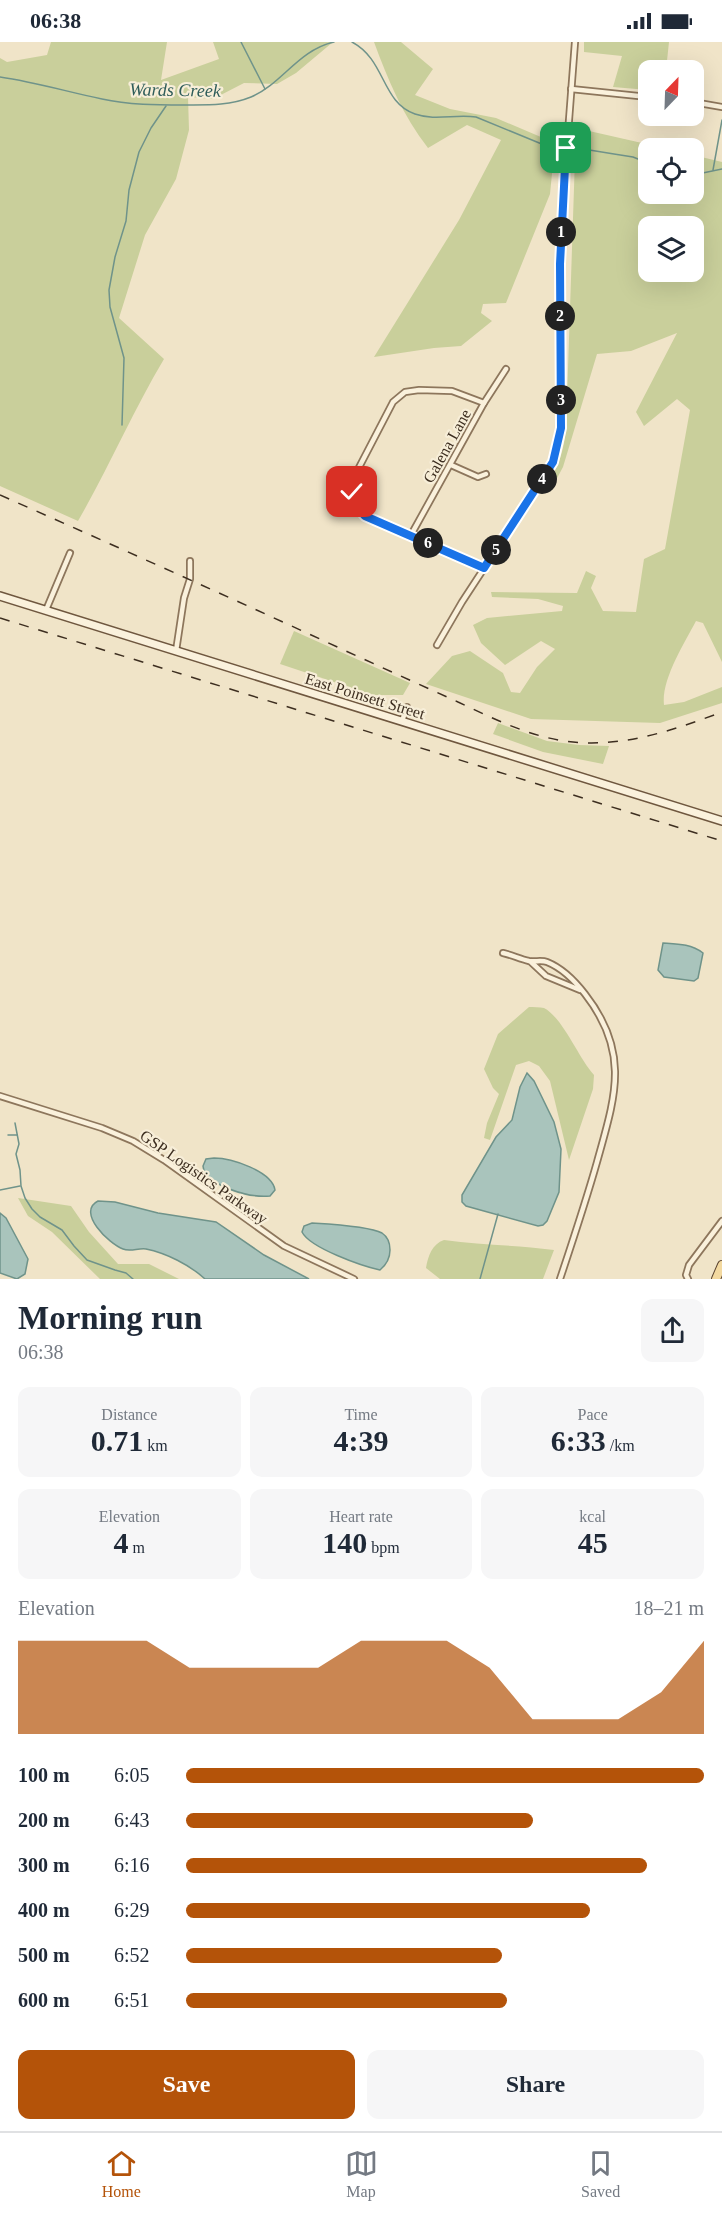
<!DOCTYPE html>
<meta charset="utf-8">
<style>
:root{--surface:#fff;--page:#f6f6f7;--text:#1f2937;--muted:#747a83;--line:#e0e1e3;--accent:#b45309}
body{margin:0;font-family:"Times New Roman",serif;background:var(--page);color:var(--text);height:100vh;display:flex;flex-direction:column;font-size:22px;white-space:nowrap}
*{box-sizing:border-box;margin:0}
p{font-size:20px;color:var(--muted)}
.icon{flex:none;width:33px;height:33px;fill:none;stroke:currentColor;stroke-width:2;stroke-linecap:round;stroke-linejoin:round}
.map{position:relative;height:1237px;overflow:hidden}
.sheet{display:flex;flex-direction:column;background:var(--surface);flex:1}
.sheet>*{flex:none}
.needle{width:39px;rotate:23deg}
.controls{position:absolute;left:638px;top:18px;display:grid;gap:12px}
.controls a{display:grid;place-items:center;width:66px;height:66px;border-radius:12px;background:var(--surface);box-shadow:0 6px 24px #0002;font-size:30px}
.pin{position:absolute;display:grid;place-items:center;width:51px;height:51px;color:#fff;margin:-26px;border-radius:12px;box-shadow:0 3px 9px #0006}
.km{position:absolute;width:30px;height:30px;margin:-15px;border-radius:50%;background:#222;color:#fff;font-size:16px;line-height:30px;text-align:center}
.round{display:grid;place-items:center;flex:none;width:63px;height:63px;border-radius:12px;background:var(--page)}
.overview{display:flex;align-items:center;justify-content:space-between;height:102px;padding:0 18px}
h1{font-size:33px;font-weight:700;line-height:45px}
.metrics{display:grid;grid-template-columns:repeat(3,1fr);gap:9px;height:102px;padding:6px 18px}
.metrics div{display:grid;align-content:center;border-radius:12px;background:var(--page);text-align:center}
.metrics b{font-size:30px;font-weight:700}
.metrics small{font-size:16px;font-weight:400}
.metrics p{font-size:16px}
.chart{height:168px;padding:12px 18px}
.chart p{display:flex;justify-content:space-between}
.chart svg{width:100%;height:108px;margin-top:6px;fill:var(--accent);opacity:.7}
.action{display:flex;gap:12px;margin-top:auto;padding:12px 18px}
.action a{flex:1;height:69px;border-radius:12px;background:var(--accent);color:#fff;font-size:24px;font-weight:700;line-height:69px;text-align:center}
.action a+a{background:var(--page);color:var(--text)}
ul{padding:0 18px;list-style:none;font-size:20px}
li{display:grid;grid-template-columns:96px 72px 1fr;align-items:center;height:45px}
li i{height:15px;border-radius:8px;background:var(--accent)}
.status{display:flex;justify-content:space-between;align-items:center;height:42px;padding:0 30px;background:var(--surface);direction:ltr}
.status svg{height:16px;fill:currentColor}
.menu{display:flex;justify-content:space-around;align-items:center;height:84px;border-top:2px solid var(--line);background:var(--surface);font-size:16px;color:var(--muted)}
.menu a{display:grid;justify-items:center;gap:3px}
.menu .current{color:var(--accent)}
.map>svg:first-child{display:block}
.green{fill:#c9cf9b;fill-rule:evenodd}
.water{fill:#a9c4bc;stroke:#6f938a;stroke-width:1.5}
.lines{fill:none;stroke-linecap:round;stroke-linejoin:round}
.stream{stroke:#6f938a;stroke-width:1.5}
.street-casing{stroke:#8d765c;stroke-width:8}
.secondary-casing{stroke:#6f573f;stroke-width:10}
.primary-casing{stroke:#5b4430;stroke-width:10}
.street{stroke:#faf1dc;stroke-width:4.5}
.secondary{stroke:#faf1dc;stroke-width:7}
.primary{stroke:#f3d9a0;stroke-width:8}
.rail{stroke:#3d2e20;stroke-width:1.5;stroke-dasharray:10 10;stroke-linecap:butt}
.route-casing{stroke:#fff;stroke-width:12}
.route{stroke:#1a73e8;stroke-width:8}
.labels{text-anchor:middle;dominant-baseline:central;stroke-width:4.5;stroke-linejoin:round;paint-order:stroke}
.street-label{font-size:16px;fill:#3d2e20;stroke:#f7eed8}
.water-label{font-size:18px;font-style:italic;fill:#2f5d5a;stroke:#f7eed8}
</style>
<div class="status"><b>06:38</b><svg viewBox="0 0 49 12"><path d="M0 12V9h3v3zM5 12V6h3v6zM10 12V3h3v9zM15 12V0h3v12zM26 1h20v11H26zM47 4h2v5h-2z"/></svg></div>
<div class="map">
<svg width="722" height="1237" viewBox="0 0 722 1237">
<rect width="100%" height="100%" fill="#f0e4c8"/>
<g class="green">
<path d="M51 0H167L161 38 219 17 213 0H333L296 31 277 42 244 41 213 57 188 55 189 88 176 137 145 193 119 276 164 317C133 369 109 425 78 479L0 444V16L7 20 47 13Z"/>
<path d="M374 0H401L433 27 415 53 450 67 496 76 555 101 550 152 506 261 483 262 481 271 492 279 461 304 434 306 374 315 459 178 501 98 467 83 428 106C403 74 388 38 374 0Z"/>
<polygon points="584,0 669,0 666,28 648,28 648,48 613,45 622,14 584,10"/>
<path d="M576 86 664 106H648V152H693V113L722 120V620L703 581 696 579C684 602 661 638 664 663L684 660 722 645V661L660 681 531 677 426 642 452 614 470 609 503 631 511 650 520 651 537 625 555 607 541 599 505 623 481 601 473 583 487 576 562 569 563 564 538 557 492 555 491 550 577 551 586 529 596 534 591 546 603 569 636 570 644 517 665 507 690 368 677 357 644 384 636 370 677 291 631 309 597 312 563 425 555 440 550 438C560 421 564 406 566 387ZM648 184H693V230H648Z"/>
<polygon points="294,589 410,641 403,653 373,653 280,622"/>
<polygon points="498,681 547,699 579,703 609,704 603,722 543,710 493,692"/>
<path d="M529 965C533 965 540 965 544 966 563 976 578 1015 594 1033L593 1047 569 1118 550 1039 539 1024 529 1019 516 1023 490 1098 484 1096 487 1081 499 1052 493 1046 484 1027 498 992Z"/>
<polygon points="18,1156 71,1164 89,1190 118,1222 149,1222 179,1237 100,1237 52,1190 28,1174"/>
<path d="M444 1198C480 1203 517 1203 554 1208L543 1237H440L426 1226C428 1214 432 1202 444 1198Z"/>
</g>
<g class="water">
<path d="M663 901C678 902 691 902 703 911L698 936 694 939 664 935 658 928Z"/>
<polygon points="527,1031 534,1039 554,1080 561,1107 559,1150 547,1179 543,1183 538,1184 466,1164 462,1160 462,1153 496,1095 512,1078 520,1045"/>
<path d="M214 1116C231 1116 272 1129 275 1148L270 1154C246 1156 225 1147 205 1134L203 1124 206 1117Z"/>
<path d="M98 1159 115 1160 158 1171 216 1180 264 1213 309 1237H205C190 1223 166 1211 146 1207 138 1206 130 1210 123 1207 109 1202 76 1170 98 1159Z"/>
<polygon points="0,1171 6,1176 28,1217 25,1232 17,1237 0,1231"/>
<path d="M312 1181C328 1182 369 1184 382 1191 388 1195 390 1201 390 1208 390 1216 386 1223 380 1228 362 1224 310 1206 302 1190L304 1184Z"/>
</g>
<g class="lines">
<g class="stream">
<polyline points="241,0 265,47"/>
<path d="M352 0C386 18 381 60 415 72 435 79 455 72 476 75L549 105H571L614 112 633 115 648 121"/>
<path d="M0 35C35 40 68 50 102 57 129 63 157 63 184 63 207 63 229 64 251 55 282 42 298 8 334 0"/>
<polyline points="713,128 722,78"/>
<polyline points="693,133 722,127"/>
<polyline points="122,383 124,316 110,265 109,248 115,215 126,179 129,148 139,110 151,86 166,64"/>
<polyline points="15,1081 19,1102 16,1112 20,1128 21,1144 25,1156 32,1167 40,1175 62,1188 74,1204 87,1218 115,1228 126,1231 133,1237"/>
<polyline points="8,1093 17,1093"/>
<polyline points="0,1148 20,1144"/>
<polyline points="480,1237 498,1172"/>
</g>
<defs>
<g id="street">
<polyline points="571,47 648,55"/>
<polyline points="693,60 722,65"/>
<path d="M484 361 452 349 419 348 405 350 393 360 353 437C352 452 354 463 365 474L485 526"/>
<polyline points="451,423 478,435 486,432"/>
<polyline points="411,493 484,361 506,327"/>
<polyline points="46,568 70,511"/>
<polyline points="437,603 462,560 547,430 557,409 561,386 560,195 575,0"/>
<polyline points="176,609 184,556 190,537 190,519"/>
<polyline points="402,679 407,665"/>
<path d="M503 911C512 913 520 917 529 919 535 920 542 918 547 920 562 926 575 939 585 952 631 1011 615 1055 597 1120 586 1159 573 1198 560 1237"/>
<polyline points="531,920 546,934 580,948"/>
<polyline points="0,1054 102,1086 133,1099 164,1118 284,1204 354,1237"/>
<polyline points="688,1237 686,1233 689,1223 722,1179"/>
</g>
<polyline id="secondary" points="0,554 722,779"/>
<polyline id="primary" points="716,1237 722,1223"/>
</defs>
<use href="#street" class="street-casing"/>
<use href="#secondary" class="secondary-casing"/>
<use href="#primary" class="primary-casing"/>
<use href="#street" class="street"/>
<use href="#secondary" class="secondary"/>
<use href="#primary" class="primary"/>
<g class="rail">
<path d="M0 453C120 506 240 560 359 615 392 630 425 645 458 660 492 676 526 693 564 699 620 707 671 689 722 670"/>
<polyline points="0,576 722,799"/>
</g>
</g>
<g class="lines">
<defs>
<polyline id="route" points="352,450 357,465 365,474 484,526 553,420 561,386 560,222 566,106"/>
</defs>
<use href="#route" class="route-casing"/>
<use href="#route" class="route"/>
</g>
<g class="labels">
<g class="street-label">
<text transform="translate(447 404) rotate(-61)">Galena Lane</text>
<text transform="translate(365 654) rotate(17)">East Poinsett Street</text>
<text transform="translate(204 1135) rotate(35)">GSP Logistics Parkway</text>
</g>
<g class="water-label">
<text transform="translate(175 48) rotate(1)">Wards Creek</text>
</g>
</g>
</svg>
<div class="controls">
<a><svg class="needle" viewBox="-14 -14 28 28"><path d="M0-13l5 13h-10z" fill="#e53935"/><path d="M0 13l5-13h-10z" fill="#747a83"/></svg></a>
<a><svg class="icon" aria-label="locate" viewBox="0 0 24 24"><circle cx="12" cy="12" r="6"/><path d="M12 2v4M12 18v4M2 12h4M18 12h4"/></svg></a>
<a><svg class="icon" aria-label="layers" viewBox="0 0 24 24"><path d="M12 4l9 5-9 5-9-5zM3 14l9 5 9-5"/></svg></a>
</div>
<div class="pin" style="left:566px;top:106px;background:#1e9e55"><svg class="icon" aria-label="arrive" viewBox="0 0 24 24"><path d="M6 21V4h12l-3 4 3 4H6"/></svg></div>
<div class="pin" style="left:352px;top:450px;background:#d93025"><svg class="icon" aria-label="check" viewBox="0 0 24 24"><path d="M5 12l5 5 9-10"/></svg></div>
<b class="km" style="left:561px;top:190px">1</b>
<b class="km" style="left:560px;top:274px">2</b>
<b class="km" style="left:561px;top:358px">3</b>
<b class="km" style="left:542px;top:437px">4</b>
<b class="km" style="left:496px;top:508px">5</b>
<b class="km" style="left:428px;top:501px">6</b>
</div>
<section class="sheet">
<div class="overview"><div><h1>Morning run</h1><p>06:38</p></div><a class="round"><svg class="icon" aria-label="share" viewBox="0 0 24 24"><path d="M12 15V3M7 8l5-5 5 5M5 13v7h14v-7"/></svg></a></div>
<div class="metrics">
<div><p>Distance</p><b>0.71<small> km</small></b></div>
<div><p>Time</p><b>4:39</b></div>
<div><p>Pace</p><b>6:33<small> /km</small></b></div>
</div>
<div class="metrics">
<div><p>Elevation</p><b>4<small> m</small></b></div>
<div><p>Heart rate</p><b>140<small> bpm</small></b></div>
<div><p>kcal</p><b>45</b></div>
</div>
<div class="chart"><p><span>Elevation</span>18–21 m</p>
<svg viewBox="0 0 160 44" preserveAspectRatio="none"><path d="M0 44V6L10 6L20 6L30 6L40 17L50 17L60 17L70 17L80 6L90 6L100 6L110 17L120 38L130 38L140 38L150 27L160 6V44z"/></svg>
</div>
<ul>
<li><b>100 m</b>6:05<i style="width:100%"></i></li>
<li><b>200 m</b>6:43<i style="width:67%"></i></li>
<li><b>300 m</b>6:16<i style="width:89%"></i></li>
<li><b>400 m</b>6:29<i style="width:78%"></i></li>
<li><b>500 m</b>6:52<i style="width:61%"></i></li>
<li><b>600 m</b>6:51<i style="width:62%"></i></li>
</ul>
<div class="action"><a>Save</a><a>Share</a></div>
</section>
<nav class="menu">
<a class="current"><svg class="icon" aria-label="home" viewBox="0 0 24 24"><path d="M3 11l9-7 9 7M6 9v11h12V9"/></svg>Home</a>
<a><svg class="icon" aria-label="map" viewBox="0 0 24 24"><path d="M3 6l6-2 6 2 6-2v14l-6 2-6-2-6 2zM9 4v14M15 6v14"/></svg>Map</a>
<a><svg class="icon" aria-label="saved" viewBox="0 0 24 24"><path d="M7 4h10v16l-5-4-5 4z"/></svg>Saved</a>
</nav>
